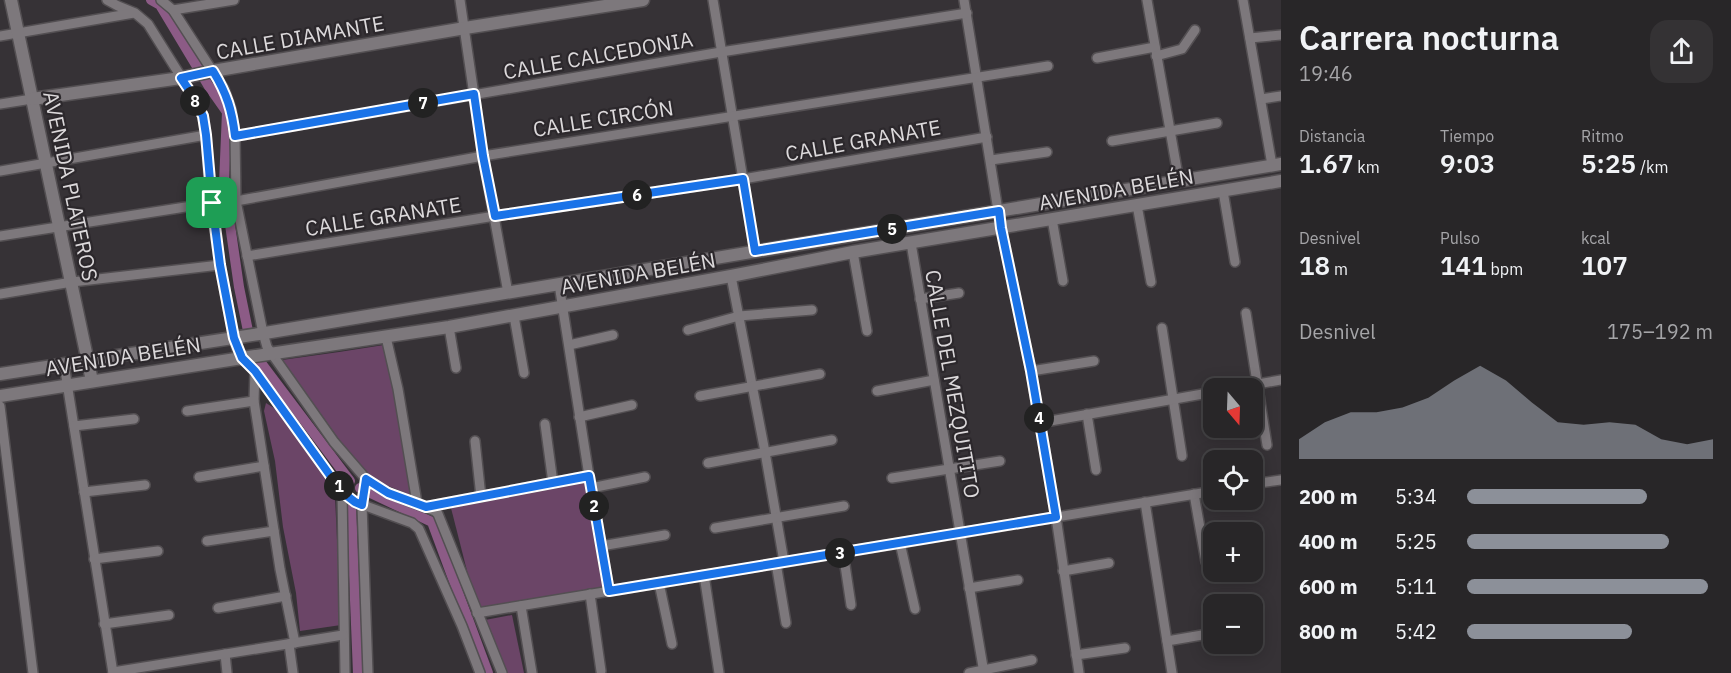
<!DOCTYPE html>
<html lang="es">
<meta charset="utf-8">
<style>
:root{--surface:#282628;--page:#343234;--text:#f1f3f6;--muted:#a5a5a8;--line:#444345;--accent:#8c9099}
body{margin:0;font-family:"IBM Plex Sans",sans-serif;background:var(--page);color:var(--text);height:100vh;display:flex;flex-direction:column;font-size:22px;white-space:nowrap}
*{box-sizing:border-box;margin:0}
p{font-size:20px;color:var(--muted)}
.icon{flex:none;width:33px;height:33px;fill:none;stroke:currentColor;stroke-width:2;stroke-linecap:round;stroke-linejoin:round}
.map{position:relative;flex:1;overflow:hidden}
.panel{display:flex;flex-direction:column;background:var(--surface);width:450px}
.panel>*{flex:none}
.needle{width:39px;rotate:161deg}
.tools{position:absolute;left:1203px;top:378px;display:grid;gap:12px}
.tools a{display:grid;place-items:center;width:60px;height:60px;border-radius:12px;background:var(--surface);box-shadow:0 3px 15px #0003,0 0 0 2px var(--line);font-size:30px}
.pin{position:absolute;display:grid;place-items:center;width:51px;height:51px;color:#fff;margin:-26px;border-radius:12px;box-shadow:0 3px 9px #0006}
.km{position:absolute;width:30px;height:30px;margin:-15px;border-radius:50%;background:#222;color:#fff;font-size:16px;line-height:30px;text-align:center}
.round{display:grid;place-items:center;flex:none;width:63px;height:63px;border-radius:18px;background:var(--page)}
.overview{display:flex;align-items:center;justify-content:space-between;height:102px;padding:0 18px}
h1{font-size:33px;font-weight:600;line-height:45px}
.stats{display:grid;grid-template-columns:repeat(3,1fr);gap:9px;height:102px;padding:6px 18px}
.stats div{display:grid;align-content:center}
.stats b{font-size:26px;font-weight:600}
.stats small{font-size:16px;font-weight:400}
.stats p{font-size:16px}
.chart{height:168px;padding:12px 18px}
.chart p{display:flex;justify-content:space-between}
.chart svg{width:100%;height:108px;margin-top:6px;fill:var(--accent);opacity:.7}
ul{padding:0 18px;list-style:none;font-size:20px}
li{display:grid;grid-template-columns:96px 72px 1fr;align-items:center;height:45px}
li i{height:15px;border-radius:8px;background:var(--accent)}
main{display:flex;flex:1;min-height:0}
.map>svg:first-child{display:block}
.green{fill:#6b4567}
.lines{fill:none;stroke-linecap:round;stroke-linejoin:round}
.canal{stroke:#8c5b86;stroke-width:10}
.street-casing{stroke:#534f52;stroke-width:12}
.secondary-casing{stroke:#534f52;stroke-width:15}
.street{stroke:#7d787c;stroke-width:9}
.secondary{stroke:#7d787c;stroke-width:12}
.route-casing{stroke:#fff;stroke-width:12}
.route{stroke:#1a73e8;stroke-width:8}
.labels{text-anchor:middle;dominant-baseline:central;stroke-width:4.5;stroke-linejoin:round;paint-order:stroke}
.street-label{font-size:21px;fill:#dcd9db;stroke:#2c282c}
</style>
<main>
<div class="map">
<svg width="1281" height="673" viewBox="0 0 1281 673">
<rect width="100%" height="100%" fill="#363236"/>
<g class="green">
<polygon points="384,345 393,385 413,496 366,477 282,360 339,352"/>
<polygon points="266,403 274,408 279,413 330,486 335,497 341,625 300,631 296,593 283,527 275,461 264,411"/>
<polygon points="591,479 608,588 477,610 451,508 489,499"/>
<polygon points="512,615 524,673 506,673 485,620"/>
</g>
<g class="lines">
<g class="canal">
<polyline points="151,0 160,5 208,85 227,112 224,183 239,287 248,331"/>
<polyline points="258,359 350,481"/>
<polyline points="360,488 432,522 488,673"/>
<polyline points="351,502 358,673"/>
</g>
<defs>
<g id="street">
<polyline points="107,0 118,6 135,13 148,24 193,96 203,116 206,135 211,203 220,265 234,338 238,352 255,371 342,492 345,673"/>
<polyline points="161,0 173,10 224,89 231,109 235,136 236,201 263,333 267,347 334,442 366,479 388,493 435,511 438,514 502,673"/>
<polyline points="460,0 483,156 508,293"/>
<polyline points="713,0 755,251"/>
<polyline points="964,0 1000,223 1031,371 1056,517 1079,673"/>
<polyline points="1147,0 1179,181"/>
<polyline points="1243,0 1272,165"/>
<polyline points="173,10 234,0"/>
<polyline points="0,36 134,13"/>
<polyline points="1250,38 1281,35"/>
<polyline points="1156,56 1182,49 1195,30"/>
<polyline points="1097,58 1155,47"/>
<polyline points="1261,99 1281,96"/>
<polyline points="0,104 32,99"/>
<polyline points="235,136 721,52 967,13"/>
<polyline points="1112,141 1217,123"/>
<polyline points="991,160 1047,152"/>
<polyline points="0,171 206,135"/>
<polyline points="1223,191 1235,262"/>
<polyline points="236,201 483,156 1048,66"/>
<polyline points="1137,205 1151,282"/>
<polyline points="1052,219 1063,281"/>
<polyline points="0,236 211,203"/>
<polyline points="911,243 984,673"/>
<polyline points="853,252 867,331"/>
<polyline points="247,256 495,216 743,179 987,137"/>
<polyline points="731,276 765,452 784,562"/>
<polyline points="559,284 589,476 609,591"/>
<polyline points="0,294 72,282 220,265"/>
<polyline points="920,299 959,293"/>
<polyline points="1246,313 1267,445"/>
<polyline points="514,316 524,373"/>
<polyline points="449,327 456,368"/>
<polyline points="1162,328 1182,456"/>
<polyline points="688,330 739,316 812,310"/>
<polyline points="386,337 398,389 417,503"/>
<polyline points="569,345 613,335"/>
<polyline points="64,364 113,673"/>
<polyline points="255,371 254,401 280,569 295,643"/>
<polyline points="1031,371 1094,361"/>
<polyline points="1234,388 1281,380"/>
<polyline points="877,391 934,380"/>
<polyline points="700,396 820,374"/>
<polyline points="0,406 33,673"/>
<polyline points="187,411 254,401"/>
<polyline points="1087,414 1096,470"/>
<polyline points="579,417 632,405"/>
<polyline points="1039,423 1214,392"/>
<polyline points="545,424 553,483"/>
<polyline points="74,426 134,419"/>
<polyline points="475,441 481,497"/>
<polyline points="708,463 832,440"/>
<polyline points="199,477 264,466"/>
<polyline points="892,478 1000,461"/>
<polyline points="366,479 362,505 368,673"/>
<polyline points="1252,484 1281,480"/>
<polyline points="591,488 645,477"/>
<polyline points="84,492 145,485"/>
<polyline points="342,492 355,502 412,523 419,529 462,626 480,673"/>
<polyline points="1194,494 1206,562"/>
<polyline points="1145,502 1172,673"/>
<polyline points="426,507 589,476"/>
<polyline points="715,528 844,506"/>
<polyline points="207,541 274,531"/>
<polyline points="900,543 915,609"/>
<polyline points="601,546 665,535"/>
<polyline points="843,552 851,605"/>
<polyline points="94,559 158,551"/>
<polyline points="776,563 786,623"/>
<polyline points="1063,571 1109,563"/>
<polyline points="704,575 719,673"/>
<polyline points="659,583 672,644"/>
<polyline points="969,588 1018,580"/>
<polyline points="590,594 601,671"/>
<polyline points="521,606 532,673"/>
<polyline points="218,608 286,596"/>
<polyline points="477,613 1214,491"/>
<polyline points="104,624 169,615"/>
<polyline points="1167,641 1214,633"/>
<polyline points="289,644 293,673"/>
<polyline points="225,654 227,673"/>
<polyline points="1076,655 1125,648"/>
<polyline points="113,672 343,635"/>
<polyline points="969,673 1032,660"/>
</g>
<g id="secondary">
<polyline points="11,0 92,381"/>
<polyline points="32,99 181,78 213,71 465,28 643,0"/>
<polyline points="0,374 259,334 1281,164"/>
<polyline points="0,396 242,358 449,327 731,276 853,252 1281,181"/>
</g>
</defs>
<use href="#street" class="street-casing"/>
<use href="#secondary" class="secondary-casing"/>
<use href="#street" class="street"/>
<use href="#secondary" class="secondary"/>
</g>
<g class="lines">
<defs>
<path id="route" d="M213 71C227 94 232 110 235 136L474 94 483 156 495 216 743 179 755 251 999 211 1001 228 1031 371 1056 517 609 591 589 476 426 507 388 493 366 479 362 505 355 502 342 492 255 371 242 358 234 338 220 265 212 203 206 135 203 116 193 96 181 78Z"/>
</defs>
<use href="#route" class="route-casing"/>
<use href="#route" class="route"/>
</g>
<g class="labels">
<g class="street-label">
<text transform="translate(300 37) rotate(-10)">CALLE DIAMANTE</text>
<text transform="translate(598 55) rotate(-10)">CALLE CALCEDONIA</text>
<text transform="translate(603 118) rotate(-9)">CALLE CIRCÓN</text>
<text transform="translate(863 140) rotate(-10)">CALLE GRANATE</text>
<text transform="translate(71 186) rotate(78)">AVENIDA PLATEROS</text>
<text transform="translate(1116 189) rotate(-10)">AVENIDA BELÉN</text>
<text transform="translate(383 216) rotate(-9)">CALLE GRANATE</text>
<text transform="translate(638 273) rotate(-10)">AVENIDA BELÉN</text>
<text transform="translate(123 356) rotate(-9)">AVENIDA BELÉN</text>
<text transform="translate(953 384) rotate(80)">CALLE DEL MEZQUITITO</text>
</g>
</g>
</svg>
<div class="tools">
<a><svg class="needle" viewBox="-14 -14 28 28"><path d="M0-13l5 13h-10z" fill="#e53935"/><path d="M0 13l5-13h-10z" fill="#a5a5a8"/></svg></a>
<a><svg class="icon" aria-label="locate" viewBox="0 0 24 24"><circle cx="12" cy="12" r="6"/><path d="M12 2v4M12 18v4M2 12h4M18 12h4"/></svg></a>
<a>+</a>
<a>−</a>
</div>
<div class="pin" style="left:212px;top:203px;background:#1e9e55"><svg class="icon" aria-label="arrive" viewBox="0 0 24 24"><path d="M6 21V4h12l-3 4 3 4H6"/></svg></div>
<b class="km" style="left:339px;top:486px">1</b>
<b class="km" style="left:594px;top:506px">2</b>
<b class="km" style="left:840px;top:553px">3</b>
<b class="km" style="left:1039px;top:418px">4</b>
<b class="km" style="left:892px;top:229px">5</b>
<b class="km" style="left:637px;top:195px">6</b>
<b class="km" style="left:423px;top:103px">7</b>
<b class="km" style="left:195px;top:101px">8</b>
</div>
<section class="panel">
<div class="overview"><div><h1>Carrera nocturna</h1><p>19:46</p></div><a class="round"><svg class="icon" aria-label="share" viewBox="0 0 24 24"><path d="M12 15V3M7 8l5-5 5 5M5 13v7h14v-7"/></svg></a></div>
<div class="stats">
<div><p>Distancia</p><b>1.67<small> km</small></b></div>
<div><p>Tiempo</p><b>9:03</b></div>
<div><p>Ritmo</p><b>5:25<small> /km</small></b></div>
</div>
<div class="stats">
<div><p>Desnivel</p><b>18<small> m</small></b></div>
<div><p>Pulso</p><b>141<small> bpm</small></b></div>
<div><p>kcal</p><b>107</b></div>
</div>
<div class="chart"><p><span>Desnivel</span>175–192 m</p>
<svg viewBox="0 0 160 44" preserveAspectRatio="none"><path d="M0 44V36L10 29L20 25L30 25L40 23L50 19L60 12L70 6L80 12L90 21L100 29L110 30L120 29L130 30L140 36L150 38L160 36V44z"/></svg>
</div>
<ul>
<li><b>200 m</b>5:34<i style="width:73%"></i></li>
<li><b>400 m</b>5:25<i style="width:82%"></i></li>
<li><b>600 m</b>5:11<i style="width:98%"></i></li>
<li><b>800 m</b>5:42<i style="width:67%"></i></li>
</ul>
</section>
</main>
